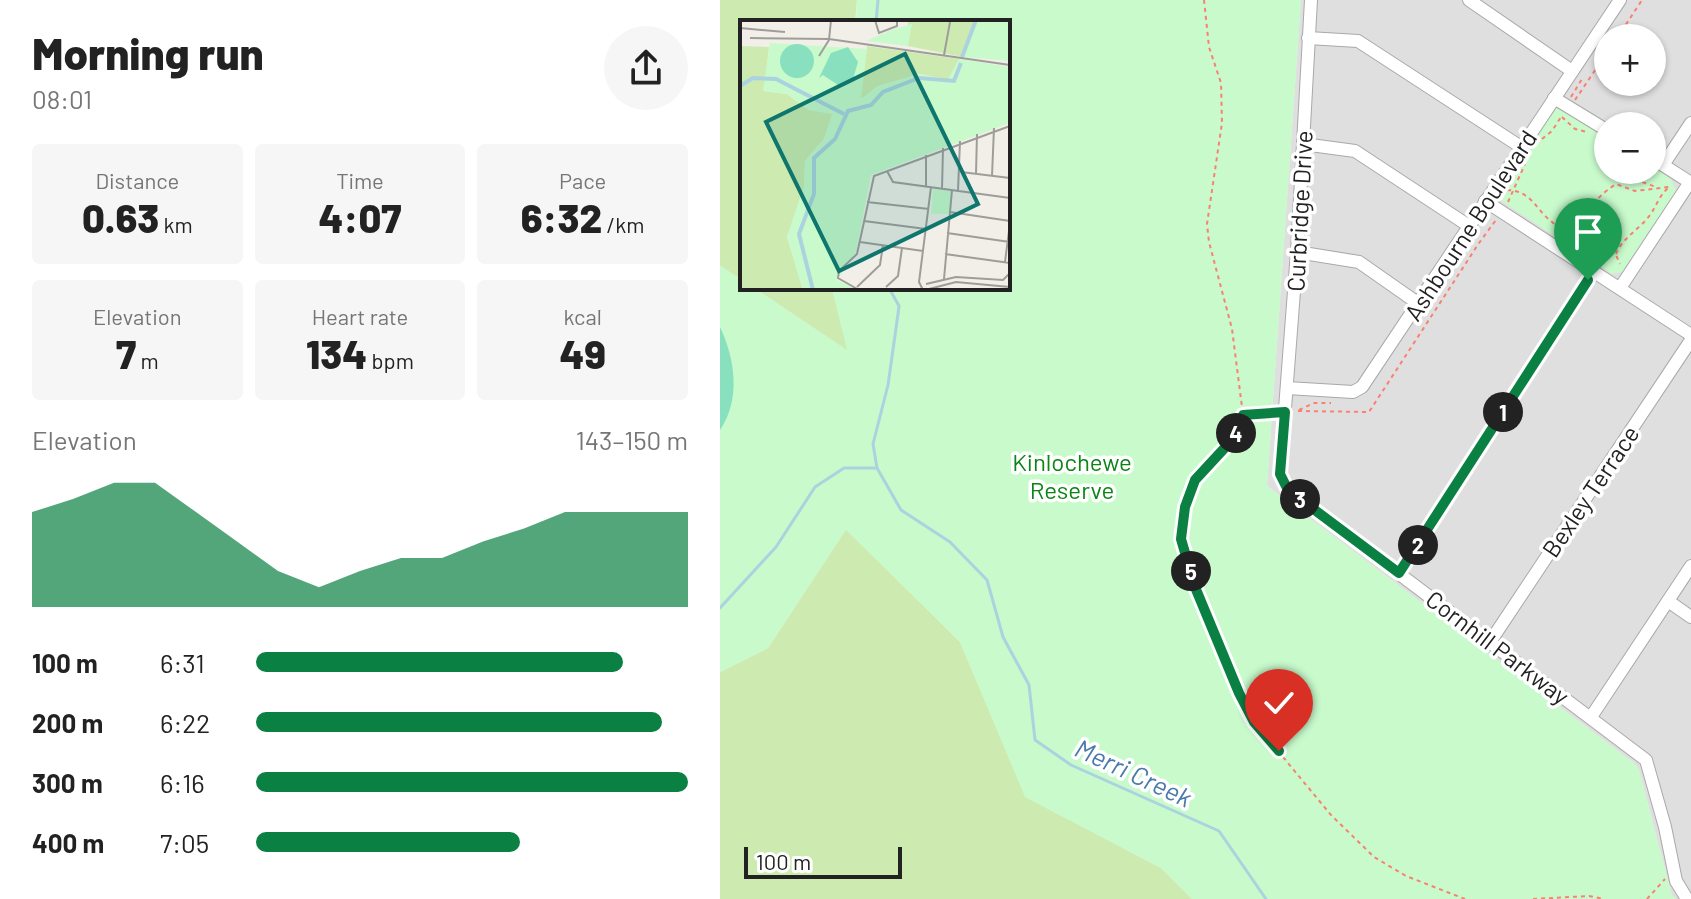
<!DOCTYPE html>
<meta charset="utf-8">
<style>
:root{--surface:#fff;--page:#f6f6f6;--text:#222;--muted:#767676;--accent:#0b8043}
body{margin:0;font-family:Barlow,sans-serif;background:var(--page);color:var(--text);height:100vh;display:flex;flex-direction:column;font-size:30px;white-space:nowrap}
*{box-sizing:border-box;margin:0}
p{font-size:26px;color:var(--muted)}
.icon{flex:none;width:44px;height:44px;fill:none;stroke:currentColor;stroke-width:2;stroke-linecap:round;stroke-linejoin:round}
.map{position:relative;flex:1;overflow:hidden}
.side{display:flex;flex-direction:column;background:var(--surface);width:720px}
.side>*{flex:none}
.tools{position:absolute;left:874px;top:24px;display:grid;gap:16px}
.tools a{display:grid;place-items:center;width:72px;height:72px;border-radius:50%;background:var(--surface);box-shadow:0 2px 6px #0004;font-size:40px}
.scale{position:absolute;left:24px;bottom:20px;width:158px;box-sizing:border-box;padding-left:8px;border:4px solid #222;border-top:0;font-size:22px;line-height:28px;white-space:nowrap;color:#222;-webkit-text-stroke:6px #fff;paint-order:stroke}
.pin{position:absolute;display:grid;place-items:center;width:68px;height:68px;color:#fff;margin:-82px -34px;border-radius:50% 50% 50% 0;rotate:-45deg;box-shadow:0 0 8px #0007}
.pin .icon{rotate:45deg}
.km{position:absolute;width:40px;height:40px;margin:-20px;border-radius:50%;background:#222;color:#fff;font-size:22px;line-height:40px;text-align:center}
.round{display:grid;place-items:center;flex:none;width:84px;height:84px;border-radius:42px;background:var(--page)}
.head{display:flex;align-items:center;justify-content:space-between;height:136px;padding:0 32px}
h1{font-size:44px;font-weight:800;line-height:60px}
.figures{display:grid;grid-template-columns:repeat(3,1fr);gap:12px;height:136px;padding:8px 32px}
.figures div{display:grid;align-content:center;border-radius:8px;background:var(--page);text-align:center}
.figures b{font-size:40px;font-weight:800}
.figures small{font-size:22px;font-weight:400}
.figures p{font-size:22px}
.chart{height:224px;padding:16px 32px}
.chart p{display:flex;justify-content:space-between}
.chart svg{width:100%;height:144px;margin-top:8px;fill:var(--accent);opacity:.7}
ul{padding:0 32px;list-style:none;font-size:26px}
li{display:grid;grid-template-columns:128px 96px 1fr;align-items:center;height:60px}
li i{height:20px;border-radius:10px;background:var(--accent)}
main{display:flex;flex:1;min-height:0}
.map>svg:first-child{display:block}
.residential{fill:#e0dfdf;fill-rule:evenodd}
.grass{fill:#cdebb0}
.park{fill:#c8facc}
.pitch{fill:#88e0be}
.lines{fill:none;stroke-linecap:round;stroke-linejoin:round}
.stream{stroke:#aad3df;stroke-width:3}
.street-casing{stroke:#a9a9a9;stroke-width:14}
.path{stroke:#fa8072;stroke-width:2;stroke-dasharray:4 4;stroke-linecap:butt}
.street{stroke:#fff;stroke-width:12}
.route-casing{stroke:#fff;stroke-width:16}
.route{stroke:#0b8043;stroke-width:10}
.labels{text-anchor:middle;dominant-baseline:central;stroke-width:7;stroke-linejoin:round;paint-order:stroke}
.street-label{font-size:24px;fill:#222;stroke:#fff}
.park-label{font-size:24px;fill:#0c8416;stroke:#fff}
.water-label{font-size:26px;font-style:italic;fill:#4a7aab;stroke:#fff}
.inset-river{fill:none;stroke:#aad3df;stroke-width:4}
.inset-road{fill:none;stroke:#9f9d99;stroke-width:2}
.view{fill:#0f766e;fill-opacity:0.15;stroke:#0f766e;stroke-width:4}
.inset-edge{fill:none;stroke:#222;stroke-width:4}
</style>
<main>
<section class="side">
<div class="head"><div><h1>Morning run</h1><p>08:01</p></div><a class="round"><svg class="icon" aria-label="share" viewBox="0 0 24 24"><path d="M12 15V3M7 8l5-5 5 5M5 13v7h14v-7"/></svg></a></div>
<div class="figures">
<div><p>Distance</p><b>0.63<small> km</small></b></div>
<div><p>Time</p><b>4:07</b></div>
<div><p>Pace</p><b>6:32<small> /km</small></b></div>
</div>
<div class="figures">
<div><p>Elevation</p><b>7<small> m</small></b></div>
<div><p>Heart rate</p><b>134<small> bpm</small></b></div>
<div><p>kcal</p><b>49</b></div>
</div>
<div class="chart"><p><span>Elevation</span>143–150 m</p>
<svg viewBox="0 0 160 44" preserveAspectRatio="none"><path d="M0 44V15L10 11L20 6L30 6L40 15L50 24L60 33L70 38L80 33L90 29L100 29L110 24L120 20L130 15L140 15L150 15L160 15V44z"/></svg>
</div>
<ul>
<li><b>100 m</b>6:31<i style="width:85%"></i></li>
<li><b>200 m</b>6:22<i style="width:94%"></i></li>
<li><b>300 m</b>6:16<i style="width:100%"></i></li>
<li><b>400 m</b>7:05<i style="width:61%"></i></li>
</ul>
</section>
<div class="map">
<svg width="971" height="899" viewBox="0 0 971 899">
<rect width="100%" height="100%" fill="#f2efe9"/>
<path class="residential" d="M581 0H971V899H956L952 896 919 770 914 763 547 486ZM888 38H932V82H888ZM888 126H932V170H888Z"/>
<g class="grass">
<polygon points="0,0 137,0 135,22 22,22 22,280 0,266"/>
<polygon points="34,288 112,288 128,351"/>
<polygon points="126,529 240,642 306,797 441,868 472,899 0,899 0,672 48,648"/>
</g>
<g class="park">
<polygon points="137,0 581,0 547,486 914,763 919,770 952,896 956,899 472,899 441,868 305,797 240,642 126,530 48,648 0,672 0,266 22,280 22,288 34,288 127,350 112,288 288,288 288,22 136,22"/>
<polygon points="832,108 843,108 888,137 888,170 932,170 932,166 951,179 956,191 902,272 892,274 780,200 779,190"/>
</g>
<path class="pitch" d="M0 327C15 359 21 399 0 430Z"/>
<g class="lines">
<g class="stream">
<polyline points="156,22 158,0"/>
<polyline points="169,288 179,306 178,314 168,385 153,444 157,468 181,510 230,542 267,580 283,637 309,685 315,740 351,765 499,831 546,899"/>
<polyline points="0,608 56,547 95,487 124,468 157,468"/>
</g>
<defs>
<g id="street">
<polyline points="591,0 577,252 560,474 568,490 926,760 945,827 956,881 967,899"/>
<polyline points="749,0 852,71"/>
<polyline points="588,38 638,41 801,147"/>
<polyline points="834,98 888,131"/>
<polyline points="583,144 635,151 749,226"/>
<polyline points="932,158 971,183"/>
<polyline points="943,165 971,123"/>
<polyline points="765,201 971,335"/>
<polyline points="577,252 639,262 699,304"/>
<polyline points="900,288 970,182"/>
<polyline points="567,388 633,392 642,387 900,0"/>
<polyline points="679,573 874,270"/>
<polyline points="948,601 971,617"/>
<polyline points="770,642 971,340"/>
<polyline points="871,717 971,566"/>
</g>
</defs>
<use href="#street" class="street-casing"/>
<g class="path">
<polyline points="484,0 489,47 501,83 502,123 487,224 489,242 512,329 523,415 512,440 475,480 465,507 461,539 475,587 503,658 534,722 611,815 654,857 686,876 745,899"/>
<polyline points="897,38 922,0"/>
<polyline points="851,97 862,79"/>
<polyline points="855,100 888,51"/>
<polyline points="842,117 855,129 867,132"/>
<polyline points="822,139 832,131 841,117"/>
<polyline points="912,170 922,182 936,187"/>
<path d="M787 190C812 191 815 209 832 222 845 233 863 238 880 238L883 250 896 255 900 264"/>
<polyline points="788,202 805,164"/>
<path d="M879 236C869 207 871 201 896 184L915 191 949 187"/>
<path d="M896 254C903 237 920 229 930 215 937 205 939 196 948 188"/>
<polyline points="579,410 594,403 611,403"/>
<polyline points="578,411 649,412 759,243 776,220"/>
<polyline points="523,415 552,411"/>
<polyline points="813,899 869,896 884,899"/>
<polyline points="927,899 945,879"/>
</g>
<use href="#street" class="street"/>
</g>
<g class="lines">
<defs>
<polyline id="route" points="559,751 534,722 519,693 475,587 461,539 465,507 475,480 512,440 523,415 565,412 560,474 568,490 679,573 868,280"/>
</defs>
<use href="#route" class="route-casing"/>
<use href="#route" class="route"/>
</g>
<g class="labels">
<g class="street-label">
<text transform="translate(579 211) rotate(-87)">Curbridge Drive</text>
<text transform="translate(750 225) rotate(-57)">Ashbourne Boulevard</text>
<text transform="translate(870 491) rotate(-56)">Bexley Terrace</text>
<text transform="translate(778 647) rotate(37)">Cornhill Parkway</text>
</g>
<g class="park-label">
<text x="352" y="461">Kinlochewe<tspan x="352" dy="28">Reserve</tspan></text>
</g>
<g class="water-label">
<text transform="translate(414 772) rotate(25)">Merri Creek</text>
</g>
</g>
<g transform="translate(20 20)">
<rect width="270" height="270" fill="#f2efe9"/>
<path d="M168 0H236V3L222 37 168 26ZM0 26 29 27 24 71 47 74 69 90 93 93 84 119 65 141 64 167 47 217 63 270H0ZM127 26 219 39 208 60 180 54 138 66 120 80Z" fill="#cdebb0"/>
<path d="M236 0H270V41L223 37ZM172 4 168 26 126 21 154 9ZM30 23 127 29 121 79 138 66 180 54 208 60 219 39 270 47V103L131 155 116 232 97 260 117 270H63L47 217 64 167 65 141 84 119 92 94 68 90 47 74 23 71ZM193 169 211 171 209 194H191Z" fill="#c8facc"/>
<path d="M40 41a17 17 0 1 1 34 0a17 17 0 1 1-34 0ZM108 27 118 42 112 62 101 67 83 55 79 58 91 33Z" fill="#88e0be"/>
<path class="inset-river" d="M222 37 236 0M0 66 13 58 36 59 104 94M73 270 59 214 74 174V138L95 119 108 91 131 85 143 72 179 58 214 61 221 43"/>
<path class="inset-road" d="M135 0 139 13 157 6V0M0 8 45 12M10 18 89 19 270 45M204 35 210 2M79 36 89 20 91 0M147 151 153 162 270 178M221 152 270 158M236 154 237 114M252 156 254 108M186 167V135M202 169 203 128M218 171 220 121M127 182 189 189M210 192 270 201M124 201 186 209M207 213 270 222M120 222 183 231M205 234 270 243M265 242 270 203M204 259 212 170M186 264 216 257 263 260 270 253M117 267 140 245 143 225M146 267 158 256 162 228M119 270 98 258 99 251 117 234 134 156 270 106M183 270 179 262 191 167M185 270 216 262 270 267"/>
<path class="view" d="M165 34 238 184 99 251 26 102Z"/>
<rect width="270" height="270" class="inset-edge"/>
</g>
</svg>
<div class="tools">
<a>+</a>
<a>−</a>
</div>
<div class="scale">100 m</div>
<div class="pin" style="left:868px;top:280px;background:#1e9e55"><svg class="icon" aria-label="arrive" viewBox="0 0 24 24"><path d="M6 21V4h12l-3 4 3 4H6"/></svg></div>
<div class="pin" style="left:559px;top:751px;background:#d93025"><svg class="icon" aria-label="check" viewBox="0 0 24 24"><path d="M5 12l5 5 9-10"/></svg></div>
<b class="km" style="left:783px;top:412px">1</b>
<b class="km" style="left:698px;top:545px">2</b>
<b class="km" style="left:580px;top:499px">3</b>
<b class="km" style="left:516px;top:433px">4</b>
<b class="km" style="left:471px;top:571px">5</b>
</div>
</main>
